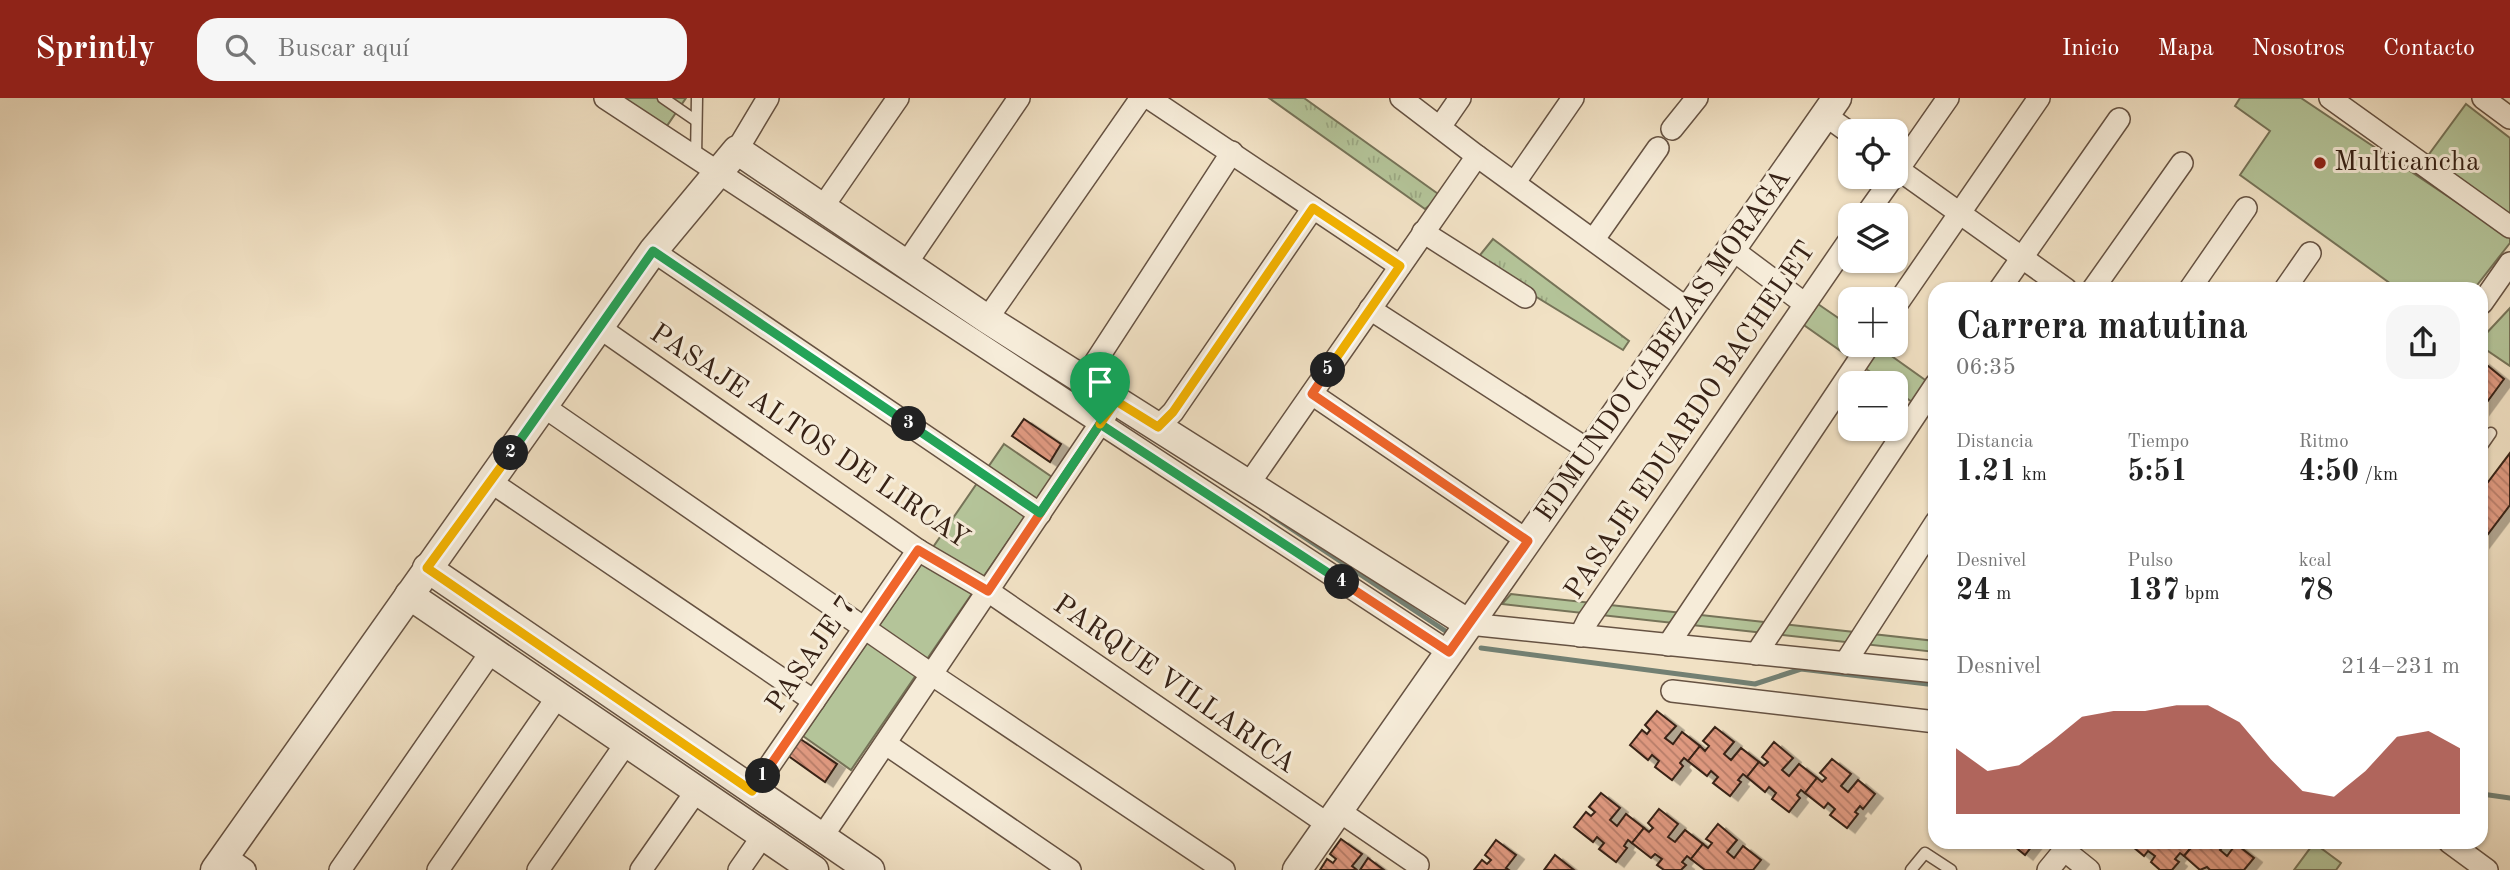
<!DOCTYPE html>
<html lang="es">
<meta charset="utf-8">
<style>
:root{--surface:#fff;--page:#f6f6f6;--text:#222;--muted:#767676;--accent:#8f2418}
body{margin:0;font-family:"Old Standard TT",serif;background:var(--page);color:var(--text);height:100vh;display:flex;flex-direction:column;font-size:26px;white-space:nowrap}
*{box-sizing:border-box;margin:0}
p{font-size:23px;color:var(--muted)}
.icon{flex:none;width:38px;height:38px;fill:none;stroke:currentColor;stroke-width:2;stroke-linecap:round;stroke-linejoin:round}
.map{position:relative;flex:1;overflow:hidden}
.side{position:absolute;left:1928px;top:184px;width:560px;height:567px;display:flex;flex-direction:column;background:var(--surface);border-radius:21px;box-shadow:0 2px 5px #0004}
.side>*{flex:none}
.tools{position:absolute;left:1838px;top:21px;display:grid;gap:14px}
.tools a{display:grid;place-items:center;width:70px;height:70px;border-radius:14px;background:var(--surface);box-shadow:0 2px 5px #0004;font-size:35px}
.pin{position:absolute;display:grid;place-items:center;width:60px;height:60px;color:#fff;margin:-72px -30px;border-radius:50% 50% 50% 0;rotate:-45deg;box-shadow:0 0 7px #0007}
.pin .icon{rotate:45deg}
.km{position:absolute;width:35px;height:35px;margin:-18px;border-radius:50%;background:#222;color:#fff;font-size:19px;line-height:35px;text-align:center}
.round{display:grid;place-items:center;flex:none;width:74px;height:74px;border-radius:21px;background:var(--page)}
.overview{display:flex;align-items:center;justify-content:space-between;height:119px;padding:0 28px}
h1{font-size:38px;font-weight:700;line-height:52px}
.figures{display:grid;grid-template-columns:repeat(3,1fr);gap:10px;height:119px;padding:7px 28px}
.figures div{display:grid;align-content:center}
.figures b{font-size:30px;font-weight:700}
.figures small{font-size:19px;font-weight:400}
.figures p{font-size:19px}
.chart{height:196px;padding:14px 28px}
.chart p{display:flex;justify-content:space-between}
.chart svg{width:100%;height:126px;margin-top:7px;fill:var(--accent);opacity:.7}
header{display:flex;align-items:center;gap:42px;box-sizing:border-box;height:98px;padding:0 35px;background:var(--accent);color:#fff}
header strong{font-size:33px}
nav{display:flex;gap:38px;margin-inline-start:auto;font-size:24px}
.search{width:490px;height:63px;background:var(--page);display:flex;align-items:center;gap:18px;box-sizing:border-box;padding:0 24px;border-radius:21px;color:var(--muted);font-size:26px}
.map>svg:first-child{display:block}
.grass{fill:url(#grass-tufts);stroke:#767358;stroke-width:2}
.park{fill:#b4c499;stroke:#767358;stroke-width:2}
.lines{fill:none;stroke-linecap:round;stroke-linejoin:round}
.stream{stroke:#738073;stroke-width:5}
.building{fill:url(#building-back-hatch);stroke:#372216;stroke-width:2;filter:url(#shadow)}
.service-casing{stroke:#665242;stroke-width:13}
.minor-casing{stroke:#665242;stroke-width:24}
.tertiary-casing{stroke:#665242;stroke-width:31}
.service{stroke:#f6ecd9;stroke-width:10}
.minor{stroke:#f6ecd9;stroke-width:21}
.tertiary{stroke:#f6ecd9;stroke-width:28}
.split-1-casing{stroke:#fff;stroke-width:14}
.split-2-casing{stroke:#fff;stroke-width:14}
.split-3-casing{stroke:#fff;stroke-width:14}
.split-4-casing{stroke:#fff;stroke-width:14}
.split-5-casing{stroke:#fff;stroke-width:14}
.split-6-casing{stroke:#fff;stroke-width:14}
.split-1{stroke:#f0652b;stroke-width:9}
.split-2{stroke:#f5b400;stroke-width:9}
.split-3{stroke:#22a559;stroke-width:9}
.split-4{stroke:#22a559;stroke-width:9}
.split-5{stroke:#f0652b;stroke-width:9}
.split-6{stroke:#f5b400;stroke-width:9}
.poi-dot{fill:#8f2418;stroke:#f6ecd9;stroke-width:2.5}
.labels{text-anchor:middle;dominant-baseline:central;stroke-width:6;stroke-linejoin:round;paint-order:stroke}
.poi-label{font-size:28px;fill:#372216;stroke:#f6ecd9;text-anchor:start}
.street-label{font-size:28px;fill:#372216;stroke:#f6ecd9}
</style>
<header>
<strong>Sprintly</strong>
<div class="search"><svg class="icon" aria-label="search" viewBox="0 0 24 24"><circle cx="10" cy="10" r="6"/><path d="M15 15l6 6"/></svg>Buscar aquí</div>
<nav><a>Inicio</a><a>Mapa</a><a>Nosotros</a><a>Contacto</a></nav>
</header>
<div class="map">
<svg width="2510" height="772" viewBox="0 0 2510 772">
<defs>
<pattern id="grass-tufts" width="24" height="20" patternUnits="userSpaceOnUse" patternTransform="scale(1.75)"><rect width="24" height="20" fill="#b4c499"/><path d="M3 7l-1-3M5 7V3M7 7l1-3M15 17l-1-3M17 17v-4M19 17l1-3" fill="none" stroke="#9ba883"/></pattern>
<pattern id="building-back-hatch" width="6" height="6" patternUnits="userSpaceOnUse" patternTransform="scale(1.75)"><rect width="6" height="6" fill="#df9980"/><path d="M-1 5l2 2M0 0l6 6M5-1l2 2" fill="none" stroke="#b67c68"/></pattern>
<filter id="shadow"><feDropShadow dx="8" dy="4.5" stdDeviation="0" flood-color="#0004"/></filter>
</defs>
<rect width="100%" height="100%" fill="#f1e1c4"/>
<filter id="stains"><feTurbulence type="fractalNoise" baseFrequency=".00286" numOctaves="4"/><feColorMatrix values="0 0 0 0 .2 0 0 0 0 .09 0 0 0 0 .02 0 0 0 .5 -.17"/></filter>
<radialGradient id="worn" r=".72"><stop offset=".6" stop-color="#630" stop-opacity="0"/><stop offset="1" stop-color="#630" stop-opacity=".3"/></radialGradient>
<g class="grass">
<polygon points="1269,0 1304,0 1441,98 1425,111"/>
<polygon points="1493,141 1629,243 1623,252 1476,162"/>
</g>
<g class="park">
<polygon points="606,0 686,0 660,38"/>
<polygon points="2240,0 2301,0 2510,140 2510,145 2474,191 2398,191 2240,77 2270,33 2235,8"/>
<polygon points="2466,6 2510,40 2510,124 2424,63"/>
<polygon points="1815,204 1850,228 1850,247 1876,247 1935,289 1935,320 1895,292 1895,285 1886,285 1801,225"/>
<polygon points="2510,210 2510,268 2482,249 2482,240"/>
<polygon points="1004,346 1052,379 851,672 803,638"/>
<polygon points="1511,496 1935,543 1935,554 1502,506"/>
<polygon points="2314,745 2341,765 2336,772 2294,772"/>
</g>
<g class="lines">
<g class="stream">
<polyline points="1272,418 1450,536"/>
<polyline points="1481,550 1755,586 1801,571 1936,587"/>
<polyline points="2482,696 2510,700"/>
</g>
</g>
<g class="building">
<polygon points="2482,263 2504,281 2482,311"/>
<polygon points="1024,321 1061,346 1050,364 1012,338"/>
<polygon points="2510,355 2510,407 2482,444 2482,392"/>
<polygon points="1657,613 1676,628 1665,640 1673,646 1682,634 1700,648 1688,663 1684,660 1680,665 1683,668 1672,682 1655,669 1659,663 1652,657 1648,662 1630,647 1642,632 1647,636 1650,632 1645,627"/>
<polygon points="1715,629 1734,644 1724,656 1731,662 1741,650 1759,664 1747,679 1743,676 1738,682 1741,684 1730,698 1713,685 1718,679 1711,673 1707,678 1688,663 1700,648 1705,653 1709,648 1703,643"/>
<polygon points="799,640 837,666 825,684 787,657"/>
<polygon points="1774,644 1793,660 1782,672 1789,678 1799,666 1817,680 1805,695 1801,692 1797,697 1800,700 1789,714 1772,701 1776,695 1769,689 1765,694 1747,679 1759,664 1764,668 1768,664 1762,659"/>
<polygon points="1832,661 1851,676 1841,688 1848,694 1858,682 1875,696 1863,711 1860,708 1855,714 1858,716 1847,730 1830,717 1835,711 1828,705 1824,710 1805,695 1817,680 1822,684 1826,680 1820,675"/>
<polygon points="1601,695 1620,710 1610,722 1617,728 1626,716 1644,730 1632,745 1628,742 1624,748 1627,750 1616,764 1599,751 1604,745 1597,739 1593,744 1574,729 1586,714 1591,718 1595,714 1589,709"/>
<polygon points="1659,711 1678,726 1668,739 1675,744 1685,732 1703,746 1691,761 1687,758 1682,764 1686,767 1681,772 1664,772 1657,767 1662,761 1655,756 1651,760 1632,745 1644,730 1649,734 1653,730 1648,725"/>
<polygon points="1718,726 1737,742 1727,754 1734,760 1743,748 1761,762 1753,772 1705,772 1691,761 1703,746 1708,750 1712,745 1706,741"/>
<polygon points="1341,741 1362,756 1352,768 1357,772 1320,772 1327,761 1333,765 1336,761 1330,756"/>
<polygon points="1496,742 1516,757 1506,770 1509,772 1474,772 1482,762 1487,766 1491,762 1485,757"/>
<polygon points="2009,744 2035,744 2025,757"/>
<polygon points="2127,744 2196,744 2184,758 2180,755 2175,761 2179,764 2172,772 2160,772 2151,764 2155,758 2148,753 2144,758"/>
<polygon points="2196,744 2201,748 2205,744 2227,744 2220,752 2227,758 2236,746 2254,760 2244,772 2210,772 2207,769 2200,772 2184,758"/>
<polygon points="1555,757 1574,772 1544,772"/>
<polygon points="1368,760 1384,772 1360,772"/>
</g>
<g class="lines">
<defs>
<g id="service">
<polyline points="663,0 695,22"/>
<polyline points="696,60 697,0"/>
<polyline points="2482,348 2491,335"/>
<polyline points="1911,772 1925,755 1951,772"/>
</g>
<g id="minor">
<polyline points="605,0 1449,554"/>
<polyline points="1149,0 1400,168"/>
<polyline points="1401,0 1477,58 1689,212"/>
<polyline points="2330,0 2510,129"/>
<polyline points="2483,0 2510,20"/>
<polyline points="1825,17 1850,35"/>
<polyline points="1440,29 1460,0"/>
<polyline points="1672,31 1697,0"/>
<polyline points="737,52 768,0"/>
<polyline points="1895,69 2066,191"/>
<polyline points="1895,76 1948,0"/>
<polyline points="1515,84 1573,0"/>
<polyline points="822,110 898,0"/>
<polyline points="1866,117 1893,79"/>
<polyline points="1423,134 1525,199"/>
<polyline points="1594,141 1658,50"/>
<polyline points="1733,152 1805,206"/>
<polyline points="653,153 1040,416"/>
<polyline points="906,166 1019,0"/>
<polyline points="2000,191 2119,21"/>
<polyline points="2093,191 2182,65"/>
<polyline points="2190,191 2246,110"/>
<polyline points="2285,191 2310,155"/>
<polyline points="2482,205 2510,165"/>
<polyline points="1895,209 2039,0"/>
<polyline points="1370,211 1590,353"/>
<polyline points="987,221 1141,0"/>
<polyline points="600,230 918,452 988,493 1329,727"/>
<polyline points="1083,283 1232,54"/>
<polyline points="1312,296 1528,443"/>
<polyline points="543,308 931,576 1224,772"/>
<polyline points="1158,329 1173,314 1313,110"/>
<polyline points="491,384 814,603"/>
<polyline points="1248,387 1477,58"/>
<polyline points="1469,526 1936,574"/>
<polyline points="1580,538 1588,522 1850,141"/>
<polyline points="1668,547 1869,247"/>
<polyline points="1756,556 1936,286"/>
<polyline points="1845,565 1936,424"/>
<polyline points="1672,593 1936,624"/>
<polyline points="886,646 1070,772"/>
<polyline points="752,693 918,452"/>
<polyline points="1339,713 1418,767"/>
<polyline points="822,739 1106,317"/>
<polyline points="2449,744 2487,772"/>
<polyline points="2064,752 2089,772"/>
<polyline points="225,758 245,772"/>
<polyline points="340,772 491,554"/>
<polyline points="438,772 558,598"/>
<polyline points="538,772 627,644"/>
<polyline points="641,772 697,692"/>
<polyline points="739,772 764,736"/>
<polyline points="2048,772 2071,744"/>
</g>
<g id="tertiary">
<polyline points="427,470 870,772"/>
<polyline points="409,497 814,772"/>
<polyline points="215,772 653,153 737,52 987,221 1469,526"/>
<polyline points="1297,772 1837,0"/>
</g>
</defs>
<use href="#service" class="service-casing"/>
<use href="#minor" class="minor-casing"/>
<use href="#tertiary" class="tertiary-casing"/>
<use href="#service" class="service"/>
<use href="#minor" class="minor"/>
<use href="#tertiary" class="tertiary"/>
</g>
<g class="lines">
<defs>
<polyline id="split-1" points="763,678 918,452 988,493 1100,326"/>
<polyline id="split-2" points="511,355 427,470 752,693 763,678"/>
<polyline id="split-3" points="511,355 653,153 909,326"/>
<polyline id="split-4" points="909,326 1040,415 1100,326 1342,484"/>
<polyline id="split-5" points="1328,272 1312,296 1528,443 1449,554 1342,484"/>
<polyline id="split-6" points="1100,326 1116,303 1158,329 1173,314 1313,110 1400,168 1328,272"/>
</defs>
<use href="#split-1" class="split-1-casing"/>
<use href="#split-2" class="split-2-casing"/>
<use href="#split-3" class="split-3-casing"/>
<use href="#split-4" class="split-4-casing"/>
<use href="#split-5" class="split-5-casing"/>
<use href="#split-6" class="split-6-casing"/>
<use href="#split-1" class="split-1"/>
<use href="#split-2" class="split-2"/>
<use href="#split-3" class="split-3"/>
<use href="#split-4" class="split-4"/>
<use href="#split-5" class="split-5"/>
<use href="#split-6" class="split-6"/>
</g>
<circle class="poi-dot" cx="2320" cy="65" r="7"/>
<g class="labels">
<g class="poi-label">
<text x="2334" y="65">Multicancha</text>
</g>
<g class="street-label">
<text transform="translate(1664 248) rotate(-55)">EDMUNDO CABEZAS MORAGA</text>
<text transform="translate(1691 323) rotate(-56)">PASAJE EDUARDO BACHELET</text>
<text transform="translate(809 339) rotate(34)">PASAJE ALTOS DE LIRCAY</text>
<text transform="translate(812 557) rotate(-55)">PASAJE 7</text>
<text transform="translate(1174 587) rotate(35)">PARQUE VILLARICA</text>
</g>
</g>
<rect width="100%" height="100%" filter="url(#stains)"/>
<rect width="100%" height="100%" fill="url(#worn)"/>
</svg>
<div class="tools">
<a><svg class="icon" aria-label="locate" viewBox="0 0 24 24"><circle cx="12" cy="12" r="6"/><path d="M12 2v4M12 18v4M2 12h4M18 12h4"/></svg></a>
<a><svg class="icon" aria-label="layers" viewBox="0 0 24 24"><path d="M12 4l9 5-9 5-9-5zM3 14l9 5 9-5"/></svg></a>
<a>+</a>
<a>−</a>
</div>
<div class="pin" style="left:1100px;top:326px;background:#1e9e55"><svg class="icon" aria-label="arrive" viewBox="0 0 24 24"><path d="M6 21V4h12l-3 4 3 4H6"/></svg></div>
<b class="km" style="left:763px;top:678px">1</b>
<b class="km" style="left:511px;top:355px">2</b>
<b class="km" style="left:909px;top:326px">3</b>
<b class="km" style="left:1342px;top:484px">4</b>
<b class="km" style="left:1328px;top:272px">5</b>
<section class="side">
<div class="overview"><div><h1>Carrera matutina</h1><p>06:35</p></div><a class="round"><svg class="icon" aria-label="share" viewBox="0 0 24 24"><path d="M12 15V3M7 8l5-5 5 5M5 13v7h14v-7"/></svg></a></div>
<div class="figures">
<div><p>Distancia</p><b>1.21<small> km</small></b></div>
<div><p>Tiempo</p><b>5:51</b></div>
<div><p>Ritmo</p><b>4:50<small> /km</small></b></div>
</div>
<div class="figures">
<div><p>Desnivel</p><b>24<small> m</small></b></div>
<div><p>Pulso</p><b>137<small> bpm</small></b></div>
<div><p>kcal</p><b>78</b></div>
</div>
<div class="chart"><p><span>Desnivel</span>214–231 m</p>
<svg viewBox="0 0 160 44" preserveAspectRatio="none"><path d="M0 44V21L10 29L20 27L30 19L40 10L50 8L60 8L70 6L80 6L90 12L100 25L110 36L120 38L130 29L140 17L150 15L160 21V44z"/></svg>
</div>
</section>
</div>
